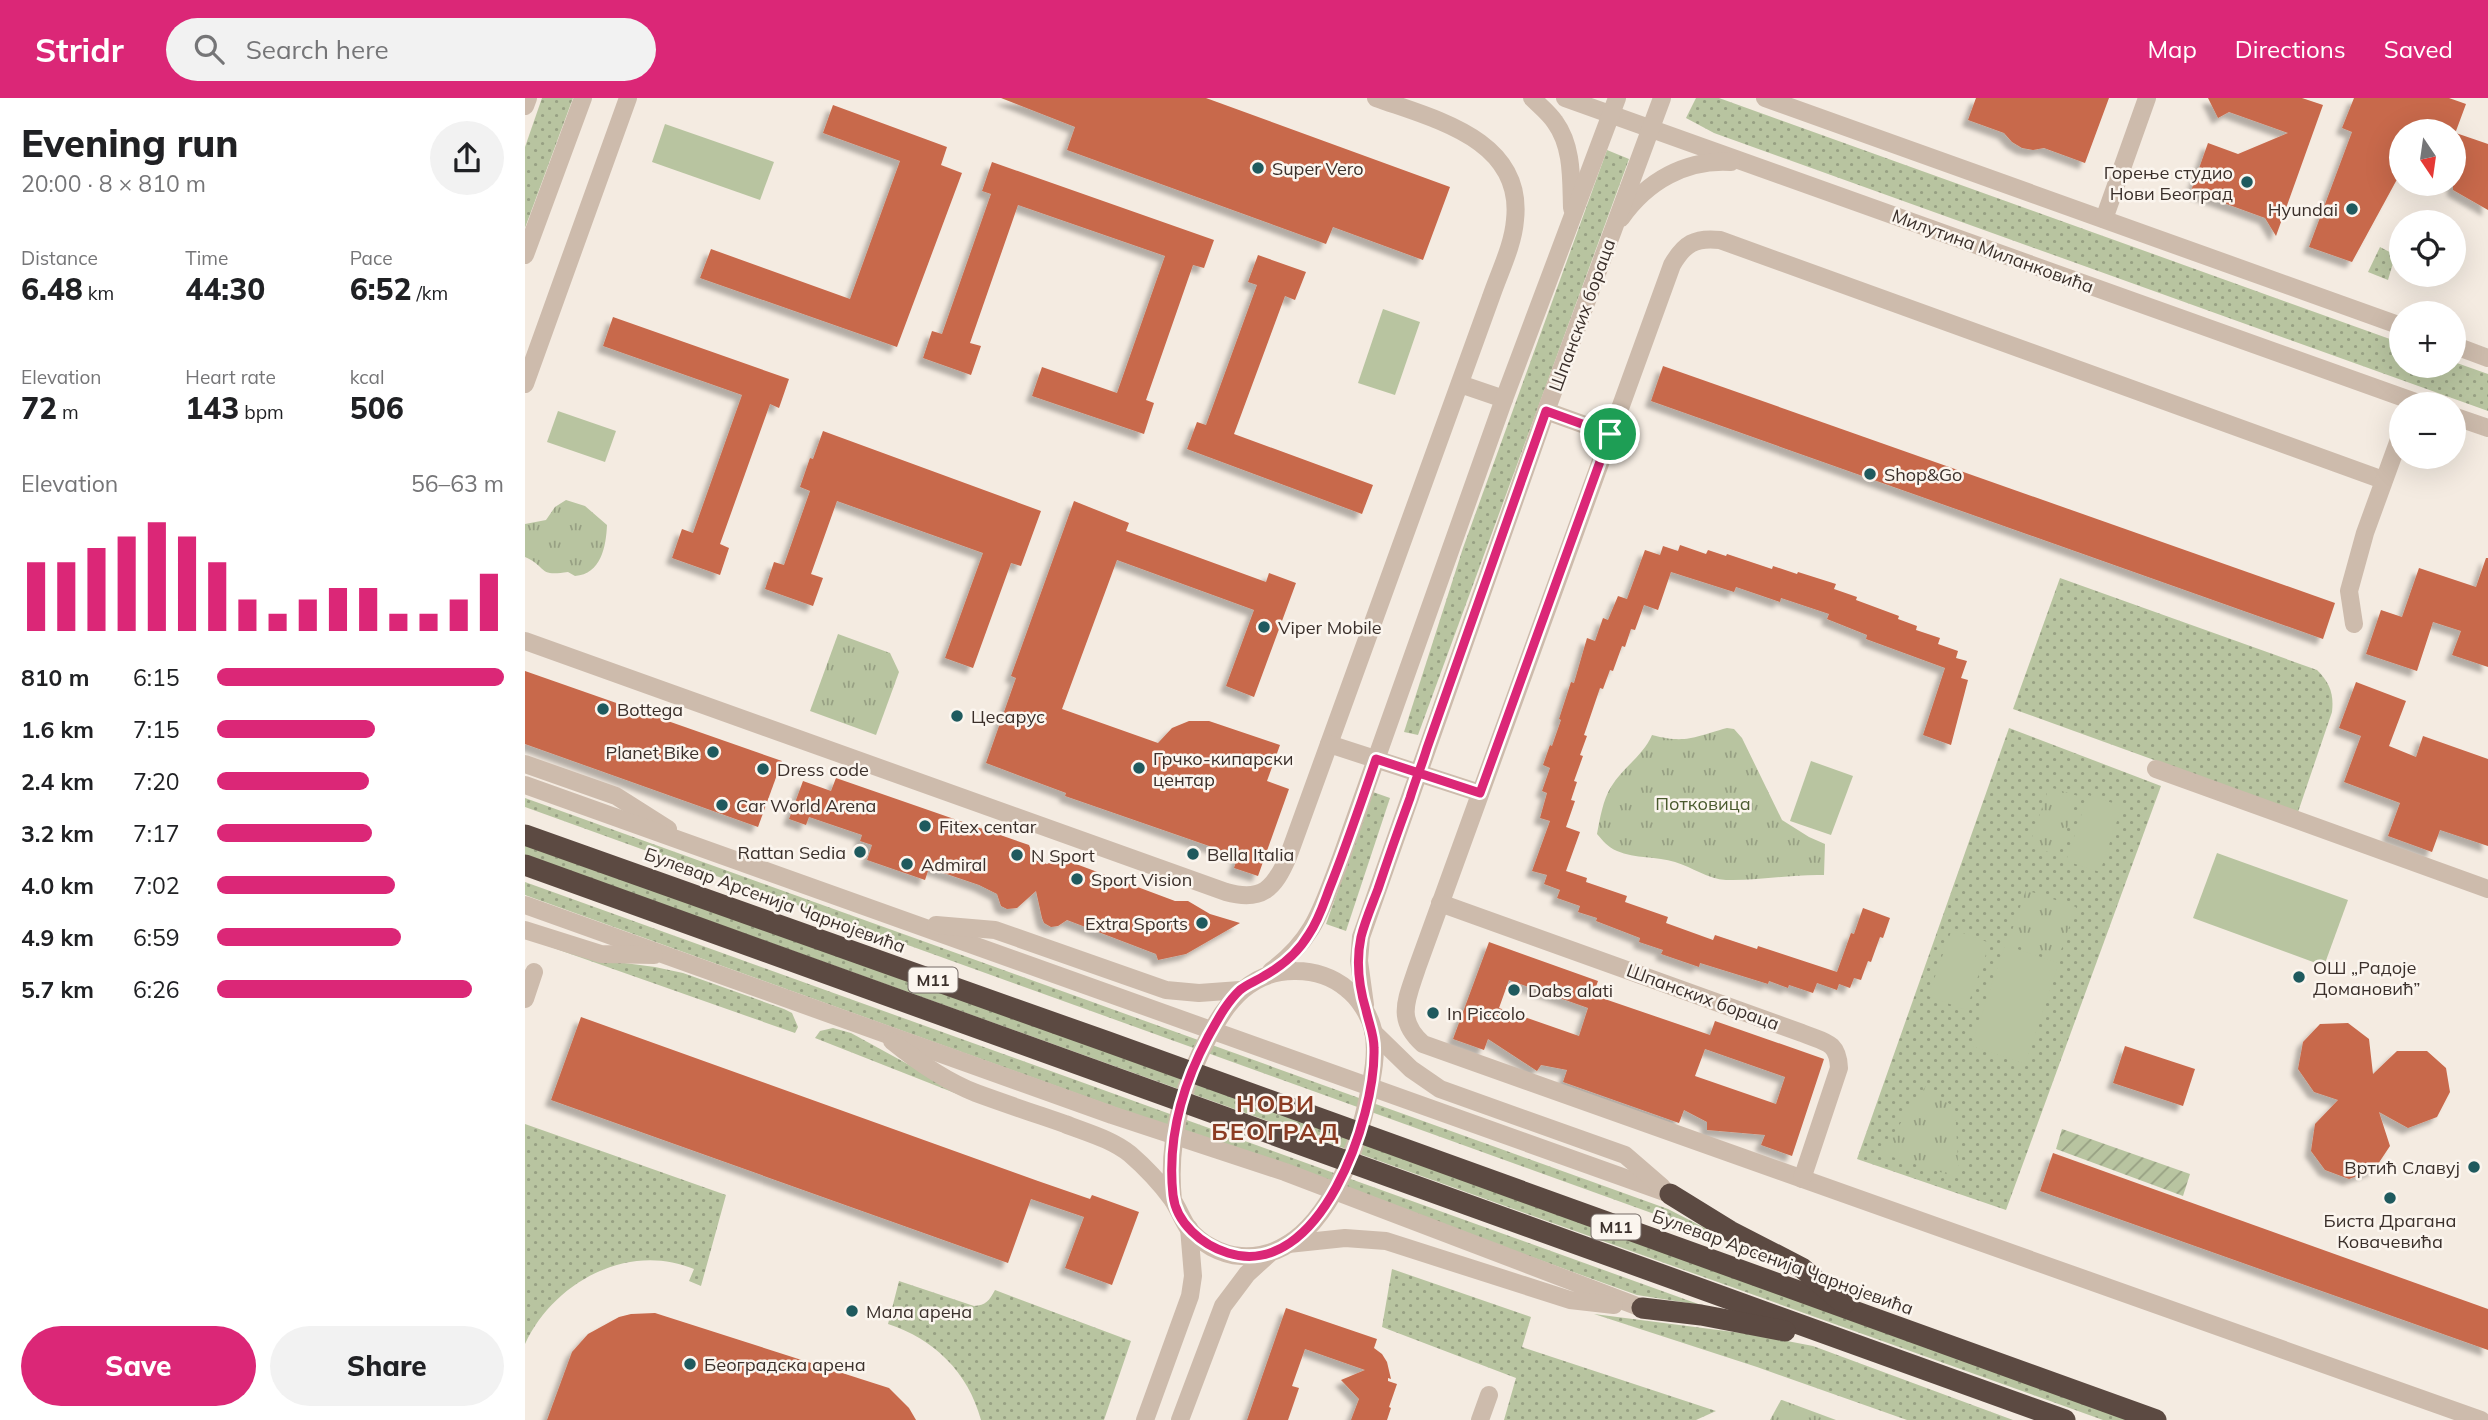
<!DOCTYPE html>
<meta charset="utf-8">
<style>
:root{--surface:#fff;--page:#f2f2f2;--text:#202124;--muted:#757577;--accent:#db2777}
body{margin:0;font-family:Mulish,sans-serif;background:var(--page);color:var(--text);height:100vh;display:flex;flex-direction:column;font-size:26px;white-space:nowrap}
*{box-sizing:border-box;margin:0}
p{font-size:23px;color:var(--muted)}
.icon{flex:none;width:38px;height:38px;fill:none;stroke:currentColor;stroke-width:2;stroke-linecap:round;stroke-linejoin:round}
.map{position:relative;flex:1;overflow:hidden}
.drawer{display:flex;flex-direction:column;background:var(--surface);width:525px}
.drawer>*{flex:none}
.needle{width:46px;rotate:167deg}
.controls{position:absolute;left:1864px;top:21px;display:grid;gap:14px}
.controls a{display:grid;place-items:center;width:77px;height:77px;border-radius:50%;background:var(--surface);box-shadow:0 7px 28px #0002;font-size:35px}
.pin{position:absolute;display:grid;place-items:center;width:60px;height:60px;color:#fff;margin:-30px;border:4px solid #fff;border-radius:50%;box-shadow:0 2px 7px #0007}
.round{display:grid;place-items:center;flex:none;width:74px;height:74px;border-radius:37px;background:var(--page)}
.overview{display:flex;align-items:center;justify-content:space-between;height:119px;padding:0 21px}
h1{font-size:38px;font-weight:800;line-height:52px}
.stats{display:grid;grid-template-columns:repeat(3,1fr);gap:10px;height:119px;padding:7px 21px}
.stats div{display:grid;align-content:center}
.stats b{font-size:30px;font-weight:800}
.stats small{font-size:19px;font-weight:400}
.stats p{font-size:19px}
.chart{height:196px;padding:14px 21px}
.chart p{display:flex;justify-content:space-between}
.chart svg{width:100%;height:126px;margin-top:7px;stroke:var(--accent);stroke-width:6}
.cta{display:flex;gap:14px;margin-top:auto;padding:14px 21px}
.cta a{flex:1;height:80px;border-radius:42px;background:var(--accent);color:#fff;font-size:28px;font-weight:800;line-height:80px;text-align:center}
.cta a+a{background:var(--page);color:var(--text)}
ul{padding:0 21px;list-style:none;font-size:23px}
li{display:grid;grid-template-columns:112px 84px 1fr;align-items:center;height:52px}
li i{height:18px;border-radius:9px;background:var(--accent)}
header{display:flex;align-items:center;gap:42px;box-sizing:border-box;height:98px;padding:0 35px;background:var(--accent);color:#fff}
header strong{font-size:33px}
nav{display:flex;gap:38px;margin-inline-start:auto;font-size:24px}
.search{width:490px;height:63px;background:var(--page);display:flex;align-items:center;gap:18px;box-sizing:border-box;padding:0 24px;border-radius:38px;color:var(--muted);font-size:26px}
main{display:flex;flex:1;min-height:0}
.map>svg:first-child{display:block}
.grass{fill:url(#grass-dots)}
.park{fill:url(#park-tufts)}
.garden{fill:url(#garden-furrows)}
.pitch{fill:#b8c4a0}
.building{fill:#c8694b;fill-rule:evenodd;filter:url(#shadow)}
.lines{fill:none;stroke-linecap:round;stroke-linejoin:round}
.minor{stroke:#cdbbac;stroke-width:18}
.highway{stroke:#5c4a42;stroke-width:21}
.route-casing{stroke:#fff;stroke-width:14}
.route{stroke:#db2777;stroke-width:9}
.poi-dot{fill:#1f5a5e;stroke:#fbf5ee;stroke-width:2.5}
.labels{text-anchor:middle;dominant-baseline:central;stroke-width:5;stroke-linejoin:round;paint-order:stroke}
.shield{fill:#fbf5ee;stroke:#756b66;stroke-width:2}
.shield-label{font-size:16px;font-weight:bold;fill:#3b302b}
.poi-label{font-size:18px;fill:#3b302b;stroke:#fbf5ee;text-anchor:start}
.street-label{font-size:18px;fill:#3b302b;stroke:#fbf5ee}
.park-label{font-size:18px;fill:#4a5a2e;stroke:#fbf5ee}
.district-label{font-size:24px;font-weight:bold;letter-spacing:2px;fill:#8c3b22;stroke:#fbf5ee}
</style>
<header>
<strong>Stridr</strong>
<div class="search"><svg class="icon" aria-label="search" viewBox="0 0 24 24"><circle cx="10" cy="10" r="6"/><path d="M15 15l6 6"/></svg>Search here</div>
<nav><a>Map</a><a>Directions</a><a>Saved</a></nav>
</header>
<main>
<section class="drawer">
<div class="overview"><div><h1>Evening run</h1><p>20:00 · 8 × 810 m</p></div><a class="round"><svg class="icon" aria-label="share" viewBox="0 0 24 24"><path d="M12 15V3M7 8l5-5 5 5M5 13v7h14v-7"/></svg></a></div>
<div class="stats">
<div><p>Distance</p><b>6.48<small> km</small></b></div>
<div><p>Time</p><b>44:30</b></div>
<div><p>Pace</p><b>6:52<small> /km</small></b></div>
</div>
<div class="stats">
<div><p>Elevation</p><b>72<small> m</small></b></div>
<div><p>Heart rate</p><b>143<small> bpm</small></b></div>
<div><p>kcal</p><b>506</b></div>
</div>
<div class="chart"><p><span>Elevation</span>56–63 m</p>
<svg viewBox="0 0 160 44" preserveAspectRatio="none"><path d="M5 44V20M15 44V20M25 44V15M35 44V11M45 44V6M55 44V11M65 44V20M75 44V33M85 44V38M95 44V33M105 44V29M115 44V29M125 44V38M135 44V38M145 44V33M155 44V24"/></svg>
</div>
<ul>
<li><b>810 m</b>6:15<i style="width:100%"></i></li>
<li><b>1.6 km</b>7:15<i style="width:55%"></i></li>
<li><b>2.4 km</b>7:20<i style="width:53%"></i></li>
<li><b>3.2 km</b>7:17<i style="width:54%"></i></li>
<li><b>4.0 km</b>7:02<i style="width:62%"></i></li>
<li><b>4.9 km</b>6:59<i style="width:64%"></i></li>
<li><b>5.7 km</b>6:26<i style="width:89%"></i></li>
</ul>
<div class="cta"><a>Save</a><a>Share</a></div>
</section>
<div class="map">
<svg width="1963" height="1322" viewBox="0 0 1963 1322">
<defs>
<pattern id="grass-dots" width="8" height="8" patternUnits="userSpaceOnUse" patternTransform="scale(1.75)"><rect width="8" height="8" fill="#b8c4a0"/><path d="M2 2h.1M6 6h.1" fill="none" stroke="#97a083" stroke-width="1.8" stroke-linecap="round"/></pattern>
<pattern id="park-tufts" width="24" height="20" patternUnits="userSpaceOnUse" patternTransform="scale(1.75)"><rect width="24" height="20" fill="#b8c4a0"/><path d="M3 7l-1-3M5 7V3M7 7l1-3M15 17l-1-3M17 17v-4M19 17l1-3" fill="none" stroke="#97a083"/></pattern>
<pattern id="garden-furrows" width="10" height="10" patternUnits="userSpaceOnUse" patternTransform="scale(1.75)"><rect width="10" height="10" fill="#b8c4a0"/><path d="M-1 1l2-2M0 10L10 0M9 11l2-2" fill="none" stroke="#97a083"/></pattern>
<filter id="shadow"><feDropShadow dx="-6" dy="6" stdDeviation="2" flood-color="#0004"/></filter>
</defs>
<rect width="100%" height="100%" fill="#f4ebe1"/>
<g class="grass">
<polygon points="17,0 48,0 0,130 0,49"/>
<polygon points="1171,0 1194,0 1876,245 1876,268 1928,268 1929,264 1963,276 1963,313 1189,35 1161,20"/>
<polygon points="1082,52 1104,61 893,637 879,634 938,450"/>
<polygon points="1855,149 1876,160 1876,168 1868,165 1863,182 1843,174"/>
<path d="M1535 480 1792 572C1805 585 1809 596 1807 614L1773 714 1488 611Z"/>
<polygon points="1484,630 1636,688 1481,1112 1332,1061"/>
<polygon points="848,694 865,700 821,833 801,826"/>
<polygon points="0,700 1143,1111 1207,1144 0,709"/>
<polygon points="0,743 1611,1322 1578,1322 0,757"/>
<polygon points="0,784 1176,1207 1112,1197 0,797"/>
<polygon points="20,847 69,861 130,869 158,875 259,911 267,915 273,929 270,935"/>
<polygon points="308,930 326,935 450,1003 290,940 295,933"/>
<path d="M0 1026 201 1097 176 1188 164 1183 169 1171C103 1143 28 1185 0 1246Z"/>
<polygon points="867,1171 1006,1219 997,1249 1191,1313 1171,1322 979,1322 991,1280 857,1229"/>
<path d="M374 1183 449 1208C461 1207 464 1203 470 1192L606 1243 579 1322H456C443 1274 409 1241 363 1226Z"/>
<polygon points="1069,1216 1232,1237 1288,1248 1488,1322 1382,1322 1232,1269"/>
</g>
<g class="park">
<path d="M41 402 60 408 82 427C81 449 76 476 50 478L43 474C12 479 23 469 0 459V426L21 422 30 409Z"/>
<polygon points="313,536 365,555 374,574 351,637 285,613"/>
<path d="M1202 630 1209 631 1217 640 1257 722 1284 739 1300 746 1299 777C1266 776 1234 783 1201 782 1183 781 1167 769 1150 764 1132 758 1110 761 1092 753 1083 749 1078 743 1072 736 1075 720 1078 702 1086 689 1098 669 1118 658 1127 637 1161 646 1169 639 1202 630Z"/>
<polygon points="1524,689 1553,698 1533,757 1504,748"/>
<polygon points="1501,792 1551,809 1533,861 1483,844"/>
<polygon points="1401,988 1430,1010 1434,1080 1355,1055"/>
<polygon points="1256,1302 1257,1302 1311,1322 1245,1322"/>
</g>
<polygon class="garden" points="1537,1031 1665,1076 1658,1098 1531,1051"/>
<g class="pitch">
<polygon points="140,26 249,64 235,102 127,64"/>
<polygon points="858,211 895,224 870,297 833,285"/>
<polygon points="33,313 91,333 80,364 22,344"/>
<polygon points="1286,663 1328,678 1306,737 1265,723"/>
<polygon points="1563,697 1597,708 1575,774 1541,763"/>
<polygon points="1692,755 1823,802 1799,868 1668,820"/>
<polygon points="1427,831 1465,845 1441,912 1403,898"/>
<polygon points="1480,847 1534,865 1500,966 1446,948"/>
</g>
<g class="building">
<polygon points="476,0 681,0 925,89 898,162 808,129 801,146 542,52 550,29"/>
<polygon points="1451,0 1584,0 1560,65 1519,50 1508,52 1497,50 1487,44 1479,35 1443,22"/>
<polygon points="1683,0 1777,0 1798,7 1751,138 1740,120 1666,93 1683,45 1713,56 1763,35 1704,14 1693,20"/>
<polygon points="1829,0 1924,0 1941,6 1931,33 1876,33 1876,74 1827,164 1784,149 1827,34 1817,30"/>
<polygon points="308,7 422,49 416,67 437,75 372,249 175,180 186,151 325,201 375,63 298,35"/>
<polygon points="1928,34 1963,46 1963,112 1928,92"/>
<polygon points="467,64 689,142 679,170 668,167 621,302 629,305 619,336 507,298 517,269 592,295 640,158 493,107 445,245 456,248 446,277 398,260 407,233 417,236 466,96 457,93"/>
<polygon points="733,157 781,174 770,202 760,198 709,336 848,387 837,416 662,351 672,324 681,327 732,187 723,184"/>
<polygon points="88,219 264,281 254,310 245,306 195,446 204,450 195,477 147,460 157,431 168,435 217,297 78,248"/>
<polygon points="1138,268 1810,505 1798,541 1126,303"/>
<polygon points="298,333 516,413 496,468 486,465 448,570 420,560 458,455 312,403 286,476 298,480 288,508 240,491 249,464 259,467 285,393 275,389 285,360 288,361"/>
<polygon points="549,403 604,425 601,433 741,484 744,475 771,485 729,599 701,588 729,512 592,462 537,611 633,645 647,630 664,623 684,623 755,647 742,683 764,691 733,778 709,770 713,758 540,698 541,695 461,665 491,580 486,578"/>
<polygon points="1155,447 1181,456 1183,452 1201,458 1202,456 1247,471 1248,468 1272,476 1273,474 1311,486 1309,491 1332,499 1331,502 1374,518 1373,521 1392,528 1391,532 1415,540 1413,546 1433,553 1431,560 1442,563 1436,580 1443,582 1426,647 1398,637 1420,570 1341,541 1342,537 1302,521 1304,516 1256,500 1255,504 1211,489 1209,494 1146,474 1133,512 1119,507 1110,532 1106,531 1100,549 1097,548 1088,573 1085,572 1078,591 1075,590 1059,637 1062,638 1055,657 1058,658 1049,683 1052,684 1046,702 1050,703 1041,729 1055,734 1041,773 1062,780 1061,784 1102,798 1100,804 1143,819 1141,825 1188,842 1190,837 1232,851 1233,848 1312,874 1326,835 1329,836 1338,810 1365,820 1358,840 1355,839 1346,864 1343,863 1336,882 1329,880 1325,890 1314,886 1312,892 1292,885 1288,895 1264,887 1263,890 1244,883 1243,886 1175,865 1174,869 1136,856 1138,852 1114,844 1115,840 1071,823 1072,820 1053,814 1055,808 1032,800 1035,792 1019,786 1022,777 1007,773 1025,723 1015,720 1022,695 1017,693 1025,670 1018,667 1025,647 1027,648 1036,622 1034,621 1046,584 1049,585 1062,540 1070,543 1078,520 1083,522 1093,498 1102,501 1120,452 1135,457 1138,448 1153,453"/>
<polygon points="1961,460 1963,460 1963,569 1927,557 1936,533 1908,524 1892,573 1841,556 1856,512 1877,519 1894,470 1951,489"/>
<polygon points="0,573 257,663 233,729 0,646"/>
<polygon points="1831,584 1881,603 1864,648 1891,659 1898,638 1963,661 1963,748 1915,732 1907,754 1863,738 1875,705 1819,684 1836,638 1814,630"/>
<polygon points="311,680 504,747 510,762 522,766 535,760 650,803 663,803 685,816 715,825 661,856 633,862 631,856 542,822 533,828 526,829 519,825 517,820 511,793 492,810 482,811 476,808 472,796 454,787 404,770 400,782 342,762 347,747 335,743 337,737 284,719 281,727 264,721 278,683 306,693"/>
<path d="M964 844 1073 883 1068 897 1185 937 1190 923 1299 961 1267 1058 1236 1047 1240 1037 1182 1032V1024L1159 1012 1154 1025 1038 984 1042 972 1016 967 1012 973 963 941 959 952 928 941ZM984 882 1063 910 1054 938 974 910ZM1180 951 1260 979 1251 1006 1170 978Z"/>
<polygon points="56,919 513,1083 565,1101 567,1097 614,1114 587,1187 540,1170 559,1119 506,1101 483,1165 26,1002"/>
<polygon points="1823,925 1844,941 1848,976 1872,953 1902,953 1921,970 1925,994 1912,1019 1883,1030 1854,1014 1865,1048 1849,1072 1824,1081 1800,1072 1786,1053 1790,1026 1813,1002 1789,994 1773,971 1778,944 1795,926"/>
<polygon points="1600,948 1670,971 1658,1008 1588,985"/>
<polygon points="1528,1055 1963,1211 1963,1252 1515,1093"/>
<polygon points="761,1210 852,1241 849,1250 857,1256 862,1264 866,1281 863,1280 863,1283 872,1286 864,1309 866,1310 862,1322 826,1322 834,1301 816,1282 840,1272 780,1251 767,1288 774,1290 763,1322 722,1322"/>
<polygon points="130,1215 364,1290 384,1310 391,1322 22,1322 47,1254 63,1236 94,1219 106,1216"/>
</g>
<g class="lines">
<g class="minor">
<path d="M1007 0C1015 8 1024 15 1030 24 1048 49 1046 81 1047 110"/>
<polyline points="1040,0 1896,306"/>
<polyline points="1240,0 1876,228"/>
<polyline points="0,8 3,0"/>
<path d="M1096 120C1122 83 1161 61 1206 64"/>
<polyline points="1579,121 1622,0"/>
<polyline points="0,157 58,0"/>
<polyline points="1928,247 1963,260"/>
<polyline points="0,286 103,0"/>
<polyline points="935,286 979,301"/>
<polyline points="1021,313 1085,336"/>
<polyline points="1928,318 1963,330"/>
<path d="M1858 382 1195 142C1170 139 1159 146 1147 167L892 870C882 901 870 921 898 946L1956 1322"/>
<polyline points="1829,526 1824,493 1840,435 1876,336"/>
<path d="M0 543 701 794C737 804 749 791 763 759L966 199C974 175 988 148 990 122 999 41 909 21 851 0"/>
<polyline points="804,646 955,695"/>
<polyline points="0,666 91,698 143,731"/>
<polyline points="1631,671 1963,791"/>
<polyline points="0,687 1145,1096"/>
<path d="M915 805 1277 935C1299 944 1313 943 1314 970L1277 1081"/>
<polyline points="0,807 587,1017 760,1074 1117,1210"/>
<polyline points="411,827 470,832 641,892 674,895 715,892"/>
<polyline points="0,832 76,856 129,857"/>
<path d="M746 873C790 841 797 809 816 760L979 301 1092 0"/>
<polyline points="0,901 9,874"/>
<polyline points="840,907 834,863 836,839 1021,313 1137,0"/>
<polyline points="848,934 886,971 915,991 1100,1057 1137,1089"/>
<path d="M367 943C393 964 420 983 451 995 481 1006 511 1016 540 1026 563 1035 586 1041 605 1056 620 1069 635 1085 647 1101 653 1110 657 1121 663 1130 675 1145 696 1157 716 1158 791 1163 829 1063 842 1004 847 981 853 955 848 932 845 918 834 900 822 891 808 879 789 873 771 873 727 872 702 903 684 938 656 990 642 1044 648 1103"/>
<polyline points="763,1146 820,1140 861,1143 1045,1202 1089,1207"/>
<polyline points="620,1322 665,1198 668,1178 664,1130"/>
<polyline points="655,1322 698,1208 722,1176 744,1156"/>
<polyline points="955,1322 964,1297"/>
</g>
<g class="highway">
<polyline points="0,737 583,944 1631,1322"/>
<polyline points="0,767 1540,1322"/>
<polyline points="1145,1096 1205,1133 1277,1170 1319,1206"/>
<polyline points="1117,1210 1176,1217 1260,1233"/>
</g>
</g>
<g class="lines">
<defs>
<path id="route" d="M1085 336 955 695 851 661C837 702 823 743 807 784 800 801 795 820 784 836 774 853 757 868 739 878 731 883 722 886 715 892 701 905 692 923 683 939 657 988 642 1041 648 1097 651 1125 677 1147 703 1155 795 1184 851 1019 849 950 849 936 844 926 841 912 834 889 831 863 836 839 840 823 847 807 853 791 863 761 874 730 885 700 890 683 897 667 902 650L1021 313 1085 336"/>
</defs>
<use href="#route" class="route-casing"/>
<use href="#route" class="route"/>
</g>
<g class="poi-dot">
<circle cx="733" cy="70" r="7"/>
<circle cx="1722" cy="84" r="7"/>
<circle cx="1827" cy="111" r="7"/>
<circle cx="1345" cy="376" r="7"/>
<circle cx="739" cy="529" r="7"/>
<circle cx="78" cy="611" r="7"/>
<circle cx="432" cy="618" r="7"/>
<circle cx="188" cy="654" r="7"/>
<circle cx="614" cy="670" r="7"/>
<circle cx="238" cy="671" r="7"/>
<circle cx="197" cy="707" r="7"/>
<circle cx="400" cy="728" r="7"/>
<circle cx="335" cy="754" r="7"/>
<circle cx="668" cy="756" r="7"/>
<circle cx="492" cy="757" r="7"/>
<circle cx="382" cy="766" r="7"/>
<circle cx="552" cy="781" r="7"/>
<circle cx="677" cy="825" r="7"/>
<circle cx="1774" cy="879" r="7"/>
<circle cx="989" cy="892" r="7"/>
<circle cx="908" cy="915" r="7"/>
<circle cx="1949" cy="1069" r="7"/>
<circle cx="1865" cy="1100" r="7"/>
<circle cx="327" cy="1213" r="7"/>
<circle cx="165" cy="1266" r="7"/>
</g>
<g class="labels">
<g class="shield">
<rect x="383.5" y="869.5" width="49" height="25" rx="5"/>
<rect x="1066.5" y="1116.5" width="49" height="25" rx="5"/>
</g>
<g class="shield-label">
<text x="408" y="882">M11</text>
<text x="1091" y="1129">M11</text>
</g>
<g class="poi-label">
<text x="747" y="70">Super Vero</text>
<text x="1708" y="74" text-anchor="end">Горење студио<tspan x="1708" dy="21">Нови Београд</tspan></text>
<text x="1813" y="111" text-anchor="end">Hyundai</text>
<text x="1359" y="376">Shop&amp;Go</text>
<text x="753" y="529">Viper Mobile</text>
<text x="92" y="611">Bottega</text>
<text x="446" y="618">Цесарус</text>
<text x="174" y="654" text-anchor="end">Planet Bike</text>
<text x="628" y="660">Грчко-кипарски<tspan x="628" dy="21">центар</tspan></text>
<text x="252" y="671">Dress code</text>
<text x="211" y="707">Car World Arena</text>
<text x="414" y="728">Fitex centar</text>
<text x="321" y="754" text-anchor="end">Rattan Sedia</text>
<text x="682" y="756">Bella Italia</text>
<text x="506" y="757">N Sport</text>
<text x="396" y="766">Admiral</text>
<text x="566" y="781">Sport Vision</text>
<text x="663" y="825" text-anchor="end">Extra Sports</text>
<text x="1788" y="869">ОШ „Радоје<tspan x="1788" dy="21">Домановић”</tspan></text>
<text x="1003" y="892">Dabs alati</text>
<text x="922" y="915">In Piccolo</text>
<text x="1935" y="1069" text-anchor="end">Вртић Славуј</text>
<text x="1865" y="1122" text-anchor="middle">Биста Драгана<tspan x="1865" dy="21">Ковачевића</tspan></text>
<text x="341" y="1213">Мала арена</text>
<text x="179" y="1266">Београдска арена</text>
</g>
<g class="street-label">
<text transform="translate(1468 153) rotate(20)">Милутина Миланковића</text>
<text transform="translate(1057 217) rotate(-70)">Шпанских бораца</text>
<text transform="translate(250 802) rotate(20)">Булевар Арсенија Чарнојевића</text>
<text transform="translate(1178 899) rotate(20)">Шпанских бораца</text>
<text transform="translate(1258 1164) rotate(20)">Булевар Арсенија Чарнојевића</text>
</g>
<g class="park-label">
<text x="1178" y="705">Потковица</text>
</g>
<g class="district-label">
<text x="751" y="1005">НОВИ<tspan x="751" dy="28">БЕОГРАД</tspan></text>
</g>
</g>
</svg>
<div class="controls">
<a><svg class="needle" viewBox="-14 -14 28 28"><path d="M0-13l5 13h-10z" fill="#e53935"/><path d="M0 13l5-13h-10z" fill="#757577"/></svg></a>
<a><svg class="icon" aria-label="locate" viewBox="0 0 24 24"><circle cx="12" cy="12" r="6"/><path d="M12 2v4M12 18v4M2 12h4M18 12h4"/></svg></a>
<a>+</a>
<a>−</a>
</div>
<div class="pin" style="left:1085px;top:336px;background:#1e9e55"><svg class="icon" aria-label="arrive" viewBox="0 0 24 24"><path d="M6 21V4h12l-3 4 3 4H6"/></svg></div>
</div>
</main>
